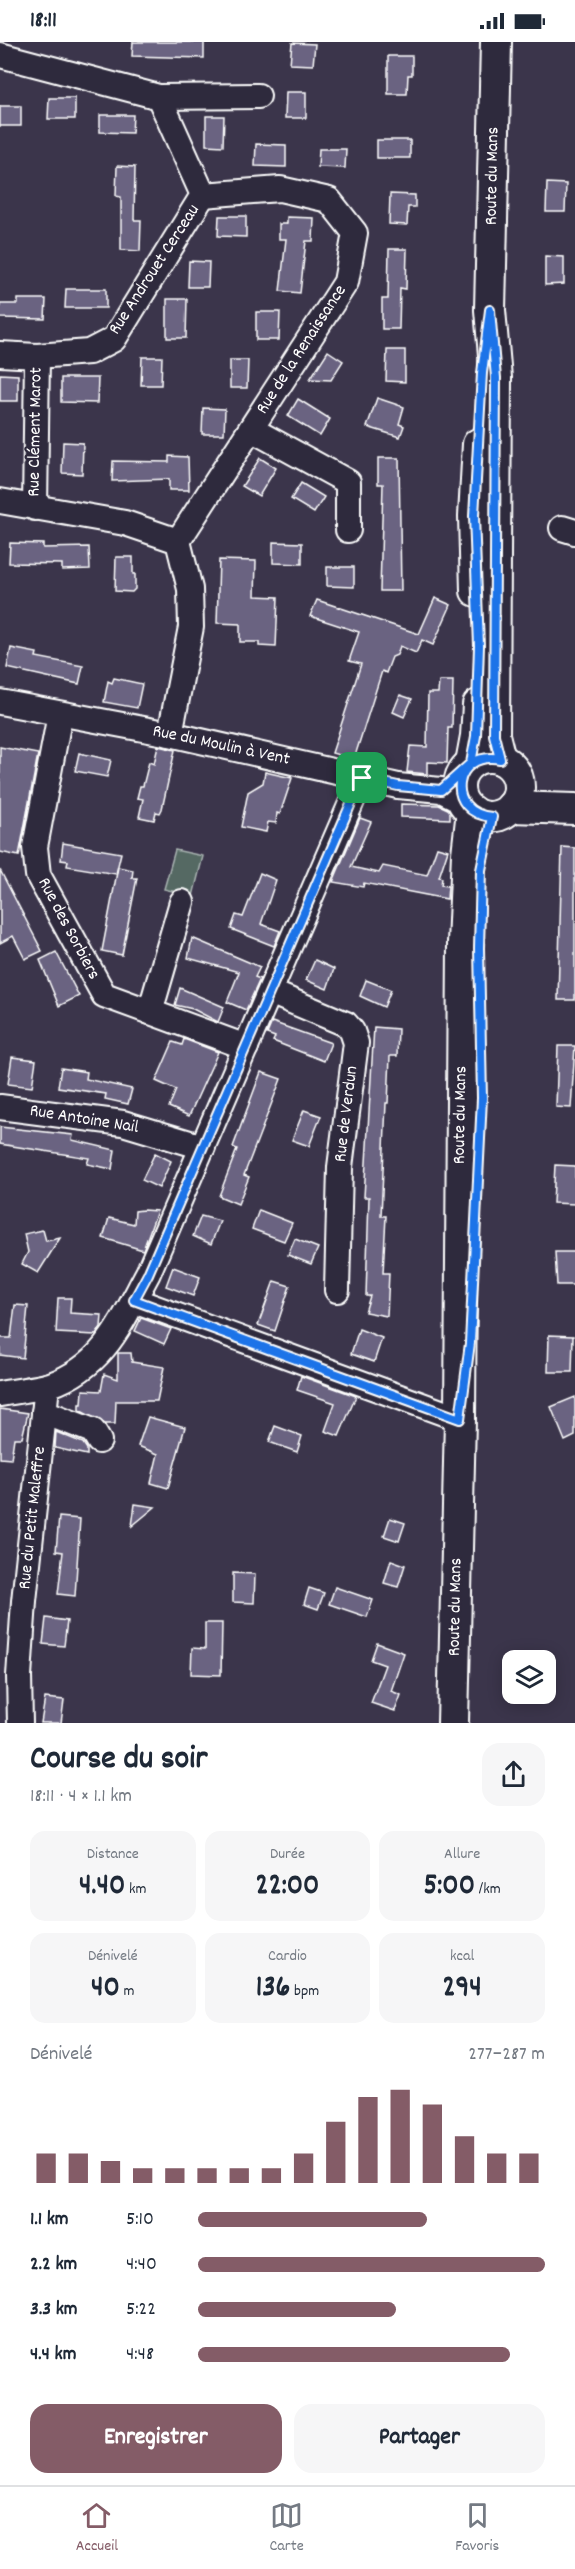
<!DOCTYPE html>
<html lang="fr">
<meta charset="utf-8">
<style>
:root{--surface:#fff;--page:#f6f6f7;--text:#1f2937;--muted:#747a83;--line:#e0e1e3;--accent:#845c67}
body{margin:0;font-family:Dekko,sans-serif;background:var(--page);color:var(--text);height:100vh;display:flex;flex-direction:column;font-size:22px;white-space:nowrap}
*{box-sizing:border-box;margin:0}
p{font-size:20px;color:var(--muted)}
.icon{flex:none;width:33px;height:33px;fill:none;stroke:currentColor;stroke-width:2;stroke-linecap:round;stroke-linejoin:round}
.map{position:relative;height:1681px;overflow:hidden}
.side{display:flex;flex-direction:column;background:var(--surface);flex:1}
.side>*{flex:none}
.fabs{position:absolute;left:502px;top:1608px;display:grid;gap:12px}
.fabs a{display:grid;place-items:center;width:54px;height:54px;border-radius:12px;background:var(--surface);box-shadow:0 3px 15px #0003;font-size:30px}
.pin{position:absolute;display:grid;place-items:center;width:51px;height:51px;color:#fff;margin:-26px;border-radius:12px;box-shadow:0 3px 9px #0006}
.round{display:grid;place-items:center;flex:none;width:63px;height:63px;border-radius:18px;background:var(--page)}
.summary{display:flex;align-items:center;justify-content:space-between;height:102px;padding:0 30px}
h1{font-size:33px;font-weight:700;line-height:45px}
.stats{display:grid;grid-template-columns:repeat(3,1fr);gap:9px;height:102px;padding:6px 30px}
.stats div{display:grid;align-content:center;border-radius:15px;background:var(--page);text-align:center}
.stats b{font-size:30px;font-weight:700}
.stats small{font-size:16px;font-weight:400}
.stats p{font-size:16px}
.chart{height:168px;padding:12px 30px}
.chart p{display:flex;justify-content:space-between}
.chart svg{width:100%;height:108px;margin-top:6px;stroke:var(--accent);stroke-width:6}
.cta{display:flex;gap:12px;margin-top:auto;padding:12px 30px}
.cta a{flex:1;height:69px;border-radius:18px;background:var(--accent);color:#fff;font-size:24px;font-weight:700;line-height:69px;text-align:center}
.cta a+a{background:var(--page);color:var(--text)}
ul{padding:0 30px;list-style:none;font-size:20px}
li{display:grid;grid-template-columns:96px 72px 1fr;align-items:center;height:45px}
li i{height:15px;border-radius:8px;background:var(--accent)}
.status{display:flex;justify-content:space-between;align-items:center;height:42px;padding:0 30px;background:var(--surface);direction:ltr}
.status svg{height:16px;fill:currentColor}
.tab-bar{display:flex;justify-content:space-around;align-items:center;height:84px;border-top:2px solid var(--line);background:var(--surface);font-size:16px;color:var(--muted)}
.tab-bar a{display:grid;justify-items:center;gap:3px}
.tab-bar .on{color:var(--accent)}
.map>svg:first-child{display:block}
.green{fill:#546964;stroke:#aab4b2;stroke-width:1.5}
.building{fill:#6a6381;stroke:#fff;stroke-width:1.5}
.lines{fill:none;stroke-linecap:round;stroke-linejoin:round}
.minor-casing{stroke:#fff;stroke-width:28}
.major-casing{stroke:#fff;stroke-width:34}
.minor{stroke:#2f2a3d;stroke-width:24}
.major{stroke:#2f2a3d;stroke-width:30}
.route-casing{stroke:#fff;stroke-width:12}
.route{stroke:#1a73e8;stroke-width:8}
.labels{text-anchor:middle;dominant-baseline:central;stroke-width:4.5;stroke-linejoin:round;paint-order:stroke}
.street-label{font-size:18px;fill:#fff;stroke:#2f2a3d}
</style>
<div class="status"><b>18:11</b><svg viewBox="0 0 49 12"><path d="M0 12V9h3v3zM5 12V6h3v6zM10 12V3h3v9zM15 12V0h3v12zM26 1h20v11H26zM47 4h2v5h-2z"/></svg></div>
<div class="map">
<svg width="575" height="1681" viewBox="0 0 575 1681">
<rect width="100%" height="100%" fill="#3b354b"/>
<filter id="ink" filterUnits="userSpaceOnUse"><feTurbulence type="fractalNoise" baseFrequency=".0167" numOctaves="2"/><feDisplacementMap in="SourceGraphic" scale="12" xChannelSelector="R" yChannelSelector="G"/><feConvolveMatrix kernelMatrix="1 2 1 2 8 2 1 2 1" color-interpolation-filters="sRGB"/></filter>
<g filter="url(#ink)">
<polygon class="green" points="175,808 203,814 193,854 164,847"/>
<g class="building">
<polygon points="133,0 204,0 204,16 132,14"/>
<polygon points="292,1 315,2 313,23 290,22"/>
<polygon points="388,14 412,14 412,33 408,33 407,52 388,52"/>
<polygon points="286,50 306,50 306,76 285,76"/>
<polygon points="49,56 75,56 75,77 48,77"/>
<rect x="0" y="64" width="21" height="20"/>
<polygon points="100,73 133,73 132,91 100,90"/>
<polygon points="206,74 224,74 223,104 206,103"/>
<rect x="377" y="98" width="33" height="18"/>
<polygon points="256,102 286,103 286,125 255,124"/>
<polygon points="319,107 346,107 345,126 318,125"/>
<polygon points="117,124 135,125 134,178 141,178 140,209 121,208 121,155 116,154"/>
<polygon points="547,141 566,142 565,170 546,170"/>
<polygon points="390,152 415,153 415,165 408,165 407,183 389,182"/>
<polygon points="219,174 246,174 246,195 218,194"/>
<polygon points="287,175 314,176 313,199 306,199 300,251 280,249 286,197 279,197 279,182 287,182"/>
<polygon points="389,207 407,207 406,247 400,246 399,287 382,287 382,257 388,257"/>
<polygon points="545,214 564,215 564,242 545,243"/>
<polygon points="189,219 209,220 208,245 188,245"/>
<polygon points="66,247 106,247 106,266 65,266"/>
<polygon points="18,257 46,257 45,277 0,276 0,262 18,262"/>
<polygon points="167,257 187,257 186,296 167,296"/>
<polygon points="256,270 280,270 279,298 256,298"/>
<polygon points="387,308 405,308 405,340 386,339"/>
<polygon points="328,309 343,319 331,338 310,337"/>
<polygon points="142,315 162,315 161,343 141,343"/>
<polygon points="230,318 248,318 247,346 230,346"/>
<polygon points="0,332 18,333 18,359 0,359"/>
<polygon points="61,336 98,336 97,361 61,360"/>
<polygon points="377,356 404,365 399,382 404,384 400,395 367,385"/>
<polygon points="298,357 330,377 320,394 288,374"/>
<polygon points="203,366 225,367 224,392 202,392"/>
<polygon points="63,400 83,401 82,432 62,431"/>
<polygon points="169,414 188,415 189,448 169,448 169,437 112,439 113,419 169,420"/>
<polygon points="260,416 276,426 259,454 242,444"/>
<polygon points="378,416 399,416 401,549 380,549 383,442 378,442"/>
<polygon points="301,441 324,455 314,471 291,457"/>
<polygon points="273,500 302,501 302,522 273,521"/>
<polygon points="10,501 43,502 43,506 89,505 90,527 62,528 62,522 9,521"/>
<polygon points="116,515 133,515 133,532 135,532 135,547 132,550 115,549"/>
<polygon points="219,518 256,519 255,554 278,555 276,605 259,604 259,600 240,600 240,582 217,581"/>
<polygon points="327,525 354,525 354,545 327,544"/>
<polygon points="435,556 451,563 433,603 422,598 416,611 400,604 397,613 392,615 386,631 382,629 354,717 332,711 361,622 349,619 359,590 310,574 317,558 419,592"/>
<polygon points="11,606 37,611 36,615 83,624 79,642 7,626"/>
<polygon points="114,636 142,642 137,666 104,660 108,639 112,641"/>
<polygon points="439,639 453,639 452,686 448,686 447,721 427,720 427,732 407,730 410,704 427,705 428,651 438,651"/>
<polygon points="400,653 412,657 404,675 393,670"/>
<polygon points="158,704 175,708 162,767 160,771 156,770 154,778 139,775 143,757 137,756 140,744 143,744 149,720 154,722"/>
<polygon points="0,705 38,712 19,814 0,810"/>
<polygon points="79,711 111,718 107,735 75,729"/>
<polygon points="265,730 292,736 280,772 277,771 276,781 268,780 266,790 241,785 248,750 263,741"/>
<polygon points="401,762 439,763 450,768 450,777 401,775"/>
<polygon points="360,776 371,780 351,825 379,831 383,824 427,833 437,805 448,808 439,835 442,836 441,843 448,844 447,857 364,841 363,845 333,840"/>
<polygon points="63,801 121,811 116,832 67,824 68,819 61,818"/>
<polygon points="562,805 575,806 575,958 558,958"/>
<polygon points="118,825 133,828 132,836 137,836 122,913 102,909"/>
<polygon points="0,828 42,909 25,917 13,894 0,901"/>
<polygon points="260,831 276,838 261,882 280,889 274,904 231,887 236,873 243,875"/>
<polygon points="192,896 260,925 255,935 260,937 246,968 227,960 239,930 188,916"/>
<polygon points="56,910 79,954 59,964 40,918"/>
<polygon points="315,918 334,927 327,947 306,938"/>
<polygon points="366,938 391,948 384,965 360,954"/>
<polygon points="180,946 224,965 218,980 193,967 175,963"/>
<polygon points="272,980 331,1001 324,1019 273,999 275,995 267,992"/>
<polygon points="374,985 398,987 397,1014 390,1014 388,1061 386,1061 381,1174 386,1174 383,1231 389,1231 387,1274 365,1270 370,1254 366,1254 369,1155 364,1155"/>
<polygon points="184,997 218,1010 189,1074 169,1065 176,1048 156,1039 173,1000 182,1003"/>
<polygon points="558,1004 575,1004 571,1066 556,1065"/>
<polygon points="12,1015 36,1018 32,1045 8,1042"/>
<polygon points="61,1026 87,1030 86,1037 132,1047 128,1062 105,1057 106,1052 58,1045"/>
<polygon points="261,1030 281,1037 244,1133 249,1135 238,1162 219,1154 237,1107 233,1105"/>
<polygon points="304,1068 321,1074 309,1104 292,1098"/>
<polygon points="0,1085 73,1093 72,1098 115,1108 112,1127 87,1122 89,1116 0,1102"/>
<polygon points="155,1111 171,1119 159,1146 142,1138"/>
<polygon points="555,1123 575,1124 575,1162 553,1161"/>
<polygon points="143,1168 157,1169 143,1208 103,1196 109,1176 134,1182 135,1169"/>
<polygon points="259,1168 292,1181 284,1199 252,1187"/>
<polygon points="201,1174 220,1179 211,1202 193,1194"/>
<polygon points="43,1188 46,1199 60,1196 38,1231 22,1222 28,1210 24,1192"/>
<polygon points="295,1197 318,1206 311,1222 288,1213"/>
<polygon points="555,1210 575,1210 575,1243 557,1243"/>
<polygon points="173,1225 200,1235 193,1254 166,1244"/>
<polygon points="274,1239 290,1244 275,1289 258,1283"/>
<polygon points="58,1256 71,1256 70,1271 102,1273 101,1285 96,1293 56,1291"/>
<polygon points="15,1263 28,1264 23,1316 0,1313 0,1296 11,1296"/>
<polygon points="141,1276 171,1287 164,1302 135,1289"/>
<polygon points="359,1287 382,1296 374,1320 351,1312"/>
<polygon points="549,1293 573,1294 572,1330 548,1330"/>
<polygon points="118,1311 131,1311 132,1320 164,1325 157,1359 116,1359 115,1382 105,1382 79,1368 79,1362 82,1362 83,1348 101,1349 104,1332 118,1337"/>
<polygon points="301,1334 356,1354 339,1394 325,1389 335,1361 297,1348"/>
<polygon points="575,1355 575,1394 565,1399 551,1365"/>
<polygon points="0,1367 28,1371 22,1396 14,1396 11,1417 0,1416"/>
<polygon points="148,1375 185,1385 168,1446 151,1441 158,1412 138,1404"/>
<polygon points="275,1384 302,1394 297,1410 269,1400"/>
<polygon points="56,1390 83,1401 87,1407 87,1413 55,1406"/>
<polygon points="135,1462 155,1465 132,1484"/>
<polygon points="59,1475 80,1477 75,1554 58,1552 63,1510 56,1509"/>
<polygon points="390,1476 405,1481 399,1499 384,1494"/>
<polygon points="391,1518 405,1523 398,1545 384,1541"/>
<polygon points="233,1531 255,1532 254,1561 233,1560"/>
<polygon points="335,1545 373,1558 367,1575 329,1562"/>
<polygon points="309,1546 324,1551 318,1567 304,1562"/>
<polygon points="46,1576 67,1579 64,1604 43,1602"/>
<polygon points="205,1581 222,1581 221,1633 191,1632 192,1606 205,1607"/>
<polygon points="377,1601 404,1611 391,1649 401,1653 395,1669 371,1661 385,1623 371,1618"/>
<polygon points="45,1656 64,1658 61,1681 41,1681"/>
</g>
<g class="lines">
<defs>
<g id="minor">
<polyline points="0,13 159,55 258,54"/>
<polyline points="0,312 37,314 89,310 114,297 203,153 159,55"/>
<polyline points="251,387 348,440 348,488"/>
<polyline points="0,459 125,481 178,499 190,547 191,585 170,692"/>
<polyline points="35,466 37,314"/>
<polyline points="562,486 575,490"/>
<polyline points="178,499 346,240 355,191 329,158 280,147 203,153"/>
<polyline points="0,660 170,692 398,744 441,748 463,759"/>
<polyline points="60,672 35,805 38,833 104,953 246,1005"/>
<polyline points="270,950 346,982 352,989 356,1001 340,1125 337,1248"/>
<polyline points="150,970 182,860"/>
<polyline points="0,1065 123,1081 203,1105"/>
<polyline points="134,1258 460,1377"/>
<path d="M0 1352C15 1349 37 1347 50 1343 105 1324 122 1279 148 1231L362 736"/>
<polyline points="44,1370 93,1389 99,1399"/>
<polyline points="20,1681 19,1634 24,1559 47,1344"/>
</g>
<g id="major">
<polyline points="496,0 490,268 496,336 494,693 500,717"/>
<polyline points="476,549 474,474 478,402"/>
<circle cx="489" cy="745" r="30"/>
<polyline points="471,721 476,694 478,663"/>
<polyline points="511,765 575,767"/>
<polyline points="453,1681 460,1377 463,901 467,812 472,769"/>
</g>
</defs>
<use href="#minor" class="minor-casing"/>
<use href="#major" class="major-casing"/>
<use href="#minor" class="minor"/>
<use href="#major" class="major"/>
</g>
</g>
<g class="lines" filter="url(#ink)">
<defs>
<path id="route" d="M362 736 148 1232 134 1258 460 1377 470 1301 482 1056 479 906 481 828 492 775C444 771 452 708 500 717L494 693 496 336 490 268 482 331 474 474 479 604 476 694 471 721 441 748 398 744 362 736"/>
</defs>
<use href="#route" class="route-casing"/>
<use href="#route" class="route"/>
</g>
<g class="labels">
<g class="street-label">
<text transform="translate(493 134) rotate(-89)">Route du Mans</text>
<text transform="translate(155 228) rotate(-57)">Rue Androuet Cerceau</text>
<text transform="translate(302 308) rotate(-57)">Rue de la Renaissance</text>
<text transform="translate(36 390) rotate(-89)">Rue Clément Marot</text>
<text transform="translate(221 704) rotate(12)">Rue du Moulin à Vent</text>
<text transform="translate(68 887) rotate(62)">Rue des Sorbiers</text>
<text transform="translate(347 1072) rotate(-83)">Rue de Verdun</text>
<text transform="translate(461 1073) rotate(-89)">Route du Mans</text>
<text transform="translate(84 1078) rotate(9)">Rue Antoine Nail</text>
<text transform="translate(33 1476) rotate(-84)">Rue du Petit Maleffre</text>
<text transform="translate(456 1565) rotate(-89)">Route du Mans</text>
</g>
</g>
</svg>
<div class="fabs">
<a><svg class="icon" aria-label="layers" viewBox="0 0 24 24"><path d="M12 4l9 5-9 5-9-5zM3 14l9 5 9-5"/></svg></a>
</div>
<div class="pin" style="left:362px;top:736px;background:#1e9e55"><svg class="icon" aria-label="arrive" viewBox="0 0 24 24"><path d="M6 21V4h12l-3 4 3 4H6"/></svg></div>
</div>
<section class="side">
<div class="summary"><div><h1>Course du soir</h1><p>18:11 · 4 × 1.1 km</p></div><a class="round"><svg class="icon" aria-label="share" viewBox="0 0 24 24"><path d="M12 15V3M7 8l5-5 5 5M5 13v7h14v-7"/></svg></a></div>
<div class="stats">
<div><p>Distance</p><b>4.40<small> km</small></b></div>
<div><p>Durée</p><b>22:00</b></div>
<div><p>Allure</p><b>5:00<small> /km</small></b></div>
</div>
<div class="stats">
<div><p>Dénivelé</p><b>40<small> m</small></b></div>
<div><p>Cardio</p><b>136<small> bpm</small></b></div>
<div><p>kcal</p><b>294</b></div>
</div>
<div class="chart"><p><span>Dénivelé</span>277–287 m</p>
<svg viewBox="0 0 160 44" preserveAspectRatio="none"><path d="M5 44V32M15 44V32M25 44V35M35 44V38M45 44V38M55 44V38M65 44V38M75 44V38M85 44V32M95 44V19M105 44V9M115 44V6M125 44V12M135 44V25M145 44V32M155 44V32"/></svg>
</div>
<ul>
<li><b>1.1 km</b>5:10<i style="width:66%"></i></li>
<li><b>2.2 km</b>4:40<i style="width:100%"></i></li>
<li><b>3.3 km</b>5:22<i style="width:57%"></i></li>
<li><b>4.4 km</b>4:48<i style="width:90%"></i></li>
</ul>
<div class="cta"><a>Enregistrer</a><a>Partager</a></div>
</section>
<nav class="tab-bar">
<a class="on"><svg class="icon" aria-label="home" viewBox="0 0 24 24"><path d="M3 11l9-7 9 7M6 9v11h12V9"/></svg>Accueil</a>
<a><svg class="icon" aria-label="map" viewBox="0 0 24 24"><path d="M3 6l6-2 6 2 6-2v14l-6 2-6-2-6 2zM9 4v14M15 6v14"/></svg>Carte</a>
<a><svg class="icon" aria-label="saved" viewBox="0 0 24 24"><path d="M7 4h10v16l-5-4-5 4z"/></svg>Favoris</a>
</nav>
